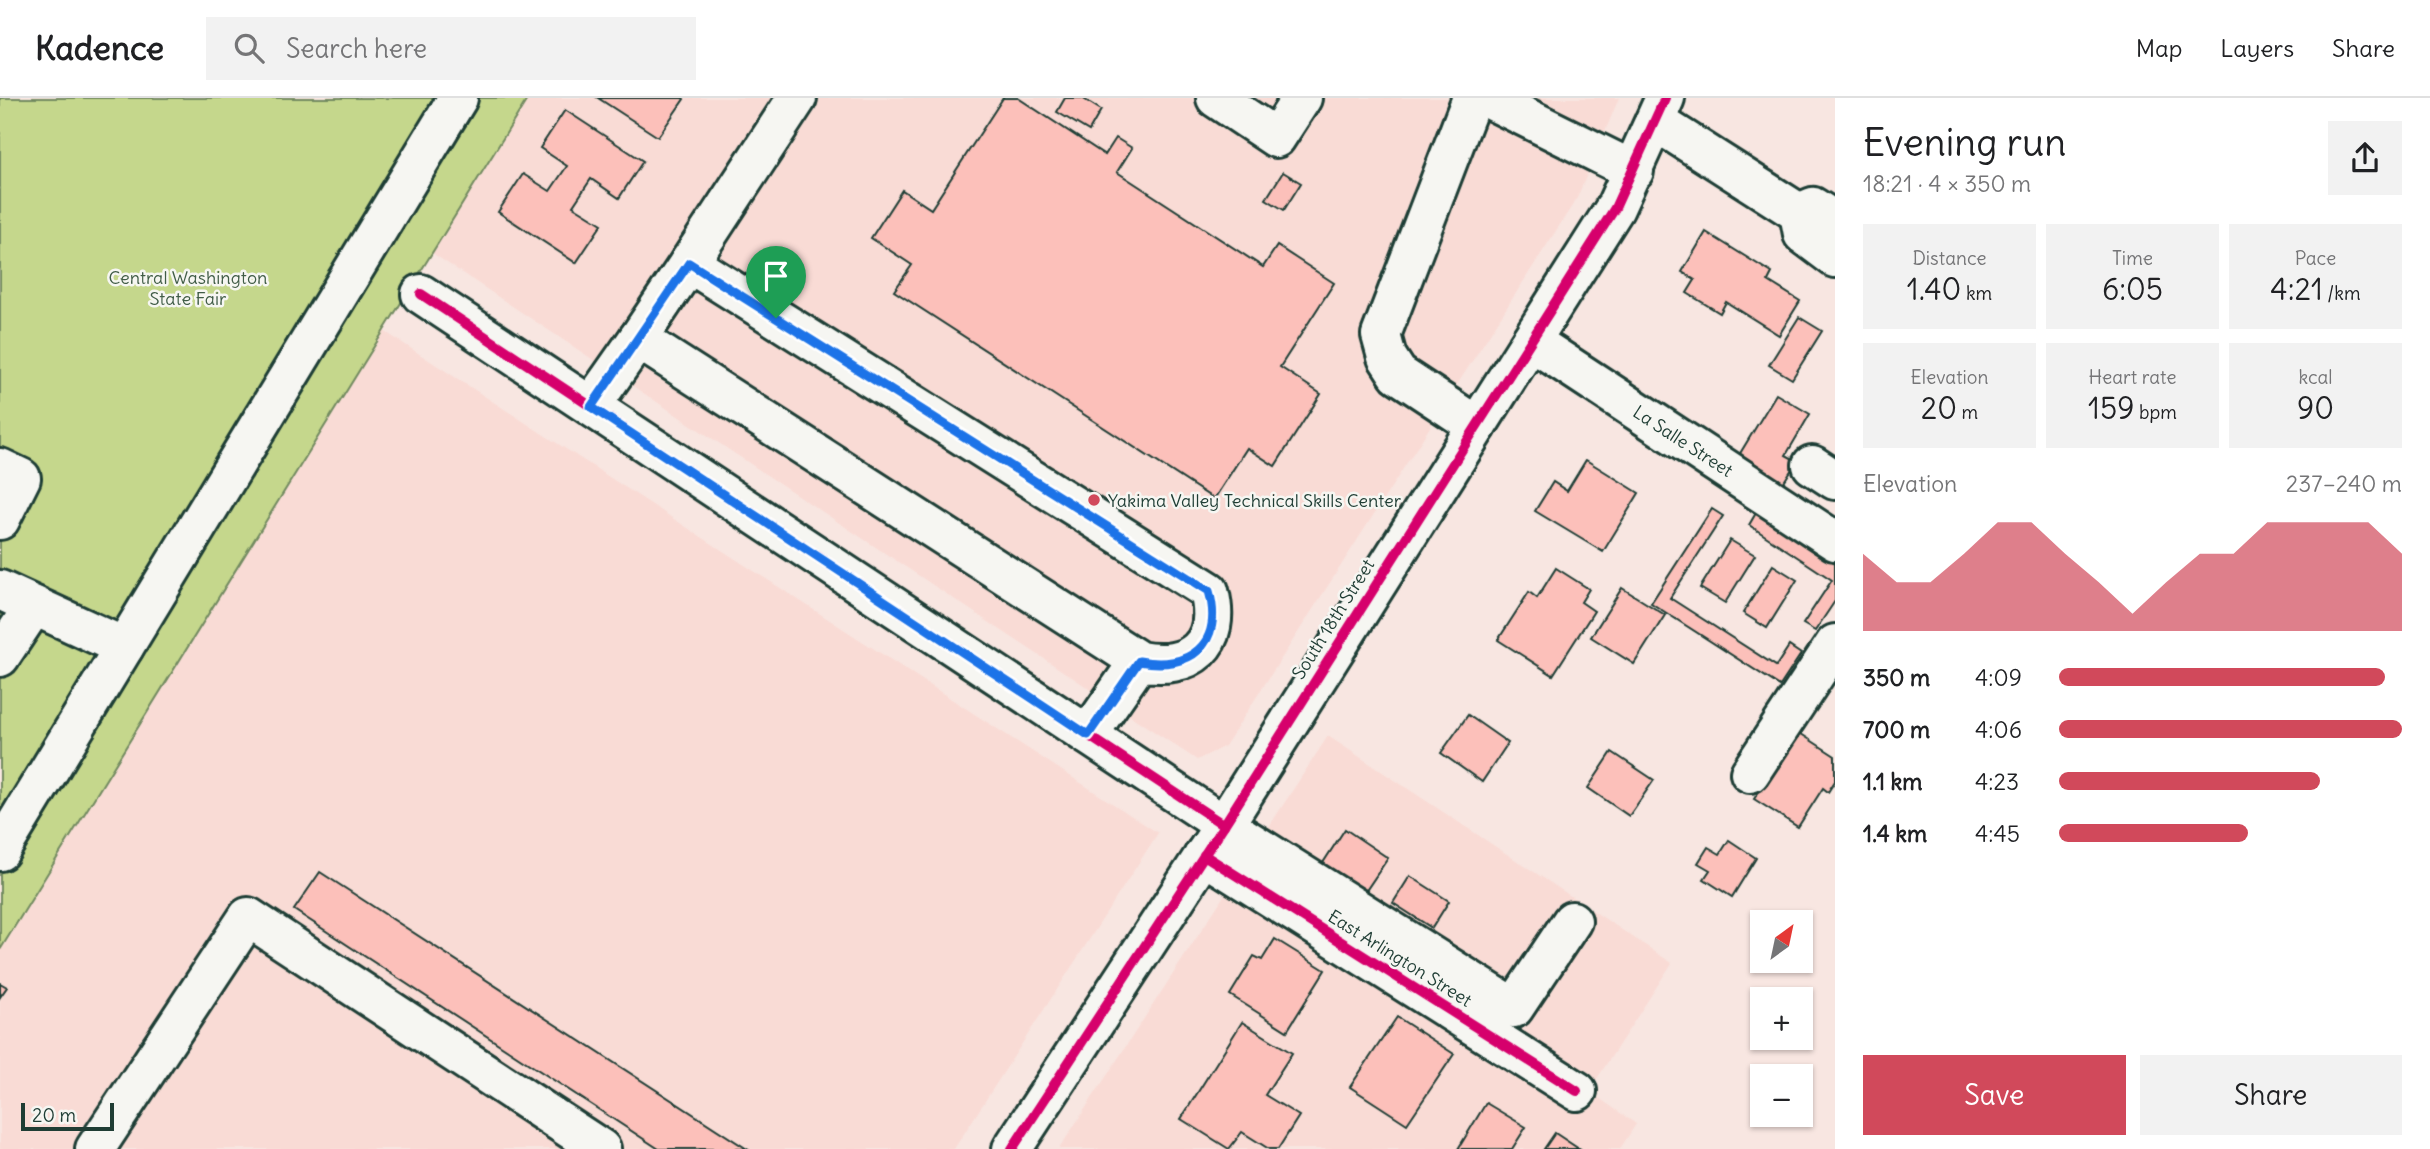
<!DOCTYPE html>
<meta charset="utf-8">
<style>
:root{--surface:#fff;--page:#f2f2f2;--text:#202124;--muted:#757577;--line:#e0e0e0;--accent:#d1495b}
body{margin:0;font-family:Delius,sans-serif;background:var(--page);color:var(--text);height:100vh;display:flex;flex-direction:column;font-size:26px;white-space:nowrap}
*{box-sizing:border-box;margin:0}
p{font-size:23px;color:var(--muted)}
.icon{flex:none;width:38px;height:38px;fill:none;stroke:currentColor;stroke-width:2;stroke-linecap:round;stroke-linejoin:round}
.map{position:relative;flex:1;overflow:hidden}
.panel{display:flex;flex-direction:column;background:var(--surface);width:595px}
.panel>*{flex:none}
.needle{width:46px;rotate:33deg}
.buttons{position:absolute;left:1750px;top:812px;display:grid;gap:14px}
.buttons a{display:grid;place-items:center;width:63px;height:63px;border-radius:0px;background:var(--surface);box-shadow:0 2px 5px #0004;font-size:35px}
.scale{position:absolute;left:21px;bottom:18px;width:93px;box-sizing:border-box;padding-left:7px;border:4px solid #1f3d34;border-top:0;font-size:19px;line-height:24px;white-space:nowrap;color:#1f3d34;-webkit-text-stroke:5px #f6f6f2;paint-order:stroke}
.pin{position:absolute;display:grid;place-items:center;width:60px;height:60px;color:#fff;margin:-72px -30px;border-radius:50% 50% 50% 0;rotate:-45deg;box-shadow:0 0 7px #0007}
.pin .icon{rotate:45deg}
.round{display:grid;place-items:center;flex:none;width:74px;height:74px;border-radius:0px;background:var(--page)}
.head{display:flex;align-items:center;justify-content:space-between;height:119px;padding:0 28px}
h1{font-size:38px;font-weight:600;line-height:52px}
.figures{display:grid;grid-template-columns:repeat(3,1fr);gap:10px;height:119px;padding:7px 28px}
.figures div{display:grid;align-content:center;border-radius:0px;background:var(--page);text-align:center}
.figures b{font-size:30px;font-weight:600}
.figures small{font-size:19px;font-weight:400}
.figures p{font-size:19px}
.chart{height:196px;padding:14px 28px}
.chart p{display:flex;justify-content:space-between}
.chart svg{width:100%;height:126px;margin-top:7px;fill:var(--accent);opacity:.7}
.action{display:flex;gap:14px;margin-top:auto;padding:14px 28px}
.action a{flex:1;height:80px;border-radius:0px;background:var(--accent);color:#fff;font-size:28px;font-weight:600;line-height:80px;text-align:center}
.action a+a{background:var(--page);color:var(--text)}
ul{padding:0 28px;list-style:none;font-size:23px}
li{display:grid;grid-template-columns:112px 84px 1fr;align-items:center;height:52px}
li i{height:18px;border-radius:9px;background:var(--accent)}
header{display:flex;align-items:center;gap:42px;box-sizing:border-box;height:98px;padding:0 35px;background:var(--surface);border-bottom:2px solid var(--line)}
header strong{font-size:33px}
nav{display:flex;gap:38px;margin-inline-start:auto;font-size:24px}
.search{width:490px;height:63px;background:var(--page);display:flex;align-items:center;gap:18px;box-sizing:border-box;padding:0 24px;border-radius:0px;color:var(--muted);font-size:26px}
main{display:flex;flex:1;min-height:0}
.map>svg:first-child{display:block}
.built{fill:#f9dbd5}
.green{fill:#c5d78c;stroke:#728a60;stroke-width:2}
.building{fill:#fcc0ba;stroke:#1f3d34;stroke-width:2}
.lines{fill:none;stroke-linecap:round;stroke-linejoin:round}
.minor-casing{stroke:#1f3d34;stroke-width:44}
.minor{stroke:#f6f6f2;stroke-width:38}
.cycleway-casing{stroke:#f6f6f2;stroke-width:15}
.cycleway{stroke:#d6006c;stroke-width:10}
.route-casing{stroke:#fff;stroke-width:14}
.route{stroke:#1a73e8;stroke-width:9}
.poi-dot{fill:#d1495b;stroke:#f6f6f2;stroke-width:2.5}
.labels{text-anchor:middle;dominant-baseline:central;stroke-width:5;stroke-linejoin:round;paint-order:stroke}
.park-label{font-size:18px;fill:#405c46;stroke:#f6f6f2}
.street-label{font-size:18px;fill:#1f3d34;stroke:#f6f6f2}
.poi-label{font-size:18px;fill:#1f3d34;stroke:#f6f6f2;text-anchor:start}
</style>
<header>
<strong>Kadence</strong>
<div class="search"><svg class="icon" aria-label="search" viewBox="0 0 24 24"><circle cx="10" cy="10" r="6"/><path d="M15 15l6 6"/></svg>Search here</div>
<nav><a>Map</a><a>Layers</a><a>Share</a></nav>
</header>
<main>
<div class="map">
<svg width="1835" height="1051" viewBox="0 0 1835 1051">
<rect width="100%" height="100%" fill="#f8e6e1"/>
<filter id="ink" filterUnits="userSpaceOnUse"><feTurbulence type="fractalNoise" baseFrequency=".0143" numOctaves="2"/><feDisplacementMap in="SourceGraphic" scale="14" xChannelSelector="R" yChannelSelector="G"/><feConvolveMatrix kernelMatrix="1 2 1 2 8 2 1 2 1" color-interpolation-filters="sRGB"/></filter>
<g filter="url(#ink)">
<g class="built">
<polygon points="528,0 1619,0 1577,100 1225,648 1197,662 432,155"/>
<polygon points="384,233 1158,735 954,1051 0,1051 0,852"/>
<polygon points="1328,638 1672,865 1589,993 1636,1026 1620,1051 1059,1051"/>
</g>
<polygon class="green" points="0,0 528,0 0,852"/>
<g class="building">
<polygon points="598,0 683,0 684,1 658,39"/>
<polygon points="1003,0 1018,0 1105,57 1116,40 1132,50 1117,74 1263,169 1277,148 1334,185 1280,269 1321,296 1275,368 1247,350 1214,401 894,193 912,167 871,140 902,92 931,111"/>
<polygon points="1065,0 1082,0 1101,12 1089,33 1057,14"/>
<polygon points="565,12 643,63 619,100 591,81 573,108 602,126 576,165 498,114 523,76 550,93 567,68 540,50"/>
<polygon points="1283,74 1301,85 1284,112 1266,101"/>
<polygon points="1706,134 1772,175 1768,183 1800,203 1779,237 1726,204 1720,215 1687,195 1695,182 1682,174"/>
<polygon points="1799,219 1822,233 1792,281 1769,267"/>
<polygon points="1776,296 1810,316 1786,357 1797,363 1778,393 1733,367"/>
<polygon points="1586,362 1639,395 1603,454 1535,413 1553,384 1567,393"/>
<polygon points="1712,411 1723,418 1670,500 1776,568 1789,548 1801,556 1780,588 1651,505"/>
<polygon points="1756,415 1835,465 1835,503 1815,533 1803,526 1832,482 1749,427"/>
<polygon points="1730,442 1755,457 1725,505 1700,490"/>
<polygon points="1773,467 1797,482 1767,530 1743,515"/>
<polygon points="1556,470 1589,491 1581,504 1594,513 1553,577 1498,542 1529,494 1537,500"/>
<polygon points="1622,490 1665,517 1634,566 1591,539"/>
<polygon points="1468,617 1508,645 1482,684 1441,655"/>
<polygon points="1798,634 1835,658 1835,683 1828,694 1823,690 1798,729 1754,701"/>
<polygon points="1612,654 1654,682 1629,718 1588,690"/>
<polygon points="1345,731 1388,760 1363,797 1321,768"/>
<polygon points="1729,742 1756,760 1732,799 1704,781 1710,772 1698,765 1708,749 1720,756"/>
<polygon points="320,774 747,1051 659,1051 294,812"/>
<polygon points="1410,778 1449,803 1432,830 1393,805"/>
<polygon points="1275,841 1325,872 1287,933 1230,897 1254,858 1262,862"/>
<polygon points="0,885 7,889 0,899"/>
<polygon points="1397,919 1454,956 1407,1026 1350,989"/>
<polygon points="1242,924 1292,955 1265,997 1299,1018 1278,1051 1269,1051 1242,1034 1229,1051 1181,1021"/>
<polygon points="1486,1005 1526,1029 1512,1051 1458,1051"/>
<polygon points="1555,1035 1579,1051 1544,1051"/>
</g>
<g class="lines">
<defs>
<g id="minor">
<polyline points="1216,0 1276,40 1302,0"/>
<polyline points="1472,0 1381,237 1387,259 1398,276 1477,328"/>
<polyline points="1487,0 1634,73"/>
<polyline points="1655,23 1799,115"/>
<polyline points="1835,123 1813,109 1799,115 1803,136 1835,160"/>
<polyline points="689,165 797,0"/>
<polyline points="421,196 1224,727 1514,910 1572,823"/>
<polyline points="1531,243 1835,443"/>
<polyline points="591,308 638,241"/>
<polyline points="1812,367 1835,382"/>
<polyline points="0,370 21,380 0,422"/>
<polyline points="0,492 124,549"/>
<polyline points="0,559 34,508"/>
<path d="M1088 637 1139 563C1190 573 1223 547 1209 493L689 165 638 241 1139 563"/>
<polyline points="1750,675 1835,546"/>
<polyline points="0,753 458,0"/>
<polyline points="1204,757 1577,993"/>
<polyline points="95,1051 248,819 601,1051"/>
<polyline points="1012,1051 1224,727 1615,110 1665,0"/>
</g>
</defs>
<use href="#minor" class="minor-casing"/>
<use href="#minor" class="minor"/>
<defs>
<g id="cycleway">
<polyline points="421,196 1224,727"/>
<polyline points="1204,757 1577,993"/>
<polyline points="1012,1051 1224,727 1615,110 1665,0"/>
</g>
</defs>
<use href="#cycleway" class="cycleway-casing"/>
<use href="#cycleway" class="cycleway"/>
</g>
</g>
<g class="lines" filter="url(#ink)">
<defs>
<path id="route" d="M689 165 1209 493C1224 546 1190 573 1139 563L1088 637 591 309Z"/>
</defs>
<use href="#route" class="route-casing"/>
<use href="#route" class="route"/>
</g>
<circle class="poi-dot" cx="1094" cy="402" r="7"/>
<g class="labels">
<g class="park-label">
<text x="188" y="179">Central Washington<tspan x="188" dy="21">State Fair</tspan></text>
</g>
<g class="street-label">
<text transform="translate(1683 343) rotate(33)">La Salle Street</text>
<text transform="translate(1333 521) rotate(-58)">South 18th Street</text>
<text transform="translate(1400 860) rotate(32)">East Arlington Street</text>
</g>
<g class="poi-label">
<text x="1108" y="402">Yakima Valley Technical Skills Center</text>
</g>
</g>
</svg>
<div class="buttons">
<a><svg class="needle" viewBox="-14 -14 28 28"><path d="M0-13l5 13h-10z" fill="#e53935"/><path d="M0 13l5-13h-10z" fill="#757577"/></svg></a>
<a>+</a>
<a>−</a>
</div>
<div class="scale">20 m</div>
<div class="pin" style="left:776px;top:220px;background:#1e9e55"><svg class="icon" aria-label="arrive" viewBox="0 0 24 24"><path d="M6 21V4h12l-3 4 3 4H6"/></svg></div>
</div>
<section class="panel">
<div class="head"><div><h1>Evening run</h1><p>18:21 · 4 × 350 m</p></div><a class="round"><svg class="icon" aria-label="share" viewBox="0 0 24 24"><path d="M12 15V3M7 8l5-5 5 5M5 13v7h14v-7"/></svg></a></div>
<div class="figures">
<div><p>Distance</p><b>1.40<small> km</small></b></div>
<div><p>Time</p><b>6:05</b></div>
<div><p>Pace</p><b>4:21<small> /km</small></b></div>
</div>
<div class="figures">
<div><p>Elevation</p><b>20<small> m</small></b></div>
<div><p>Heart rate</p><b>159<small> bpm</small></b></div>
<div><p>kcal</p><b>90</b></div>
</div>
<div class="chart"><p><span>Elevation</span>237–240 m</p>
<svg viewBox="0 0 160 44" preserveAspectRatio="none"><path d="M0 44V17L10 27L20 27L30 17L40 6L50 6L60 17L70 27L80 38L90 27L100 17L110 17L120 6L130 6L140 6L150 6L160 17V44z"/></svg>
</div>
<ul>
<li><b>350 m</b>4:09<i style="width:95%"></i></li>
<li><b>700 m</b>4:06<i style="width:100%"></i></li>
<li><b>1.1 km</b>4:23<i style="width:76%"></i></li>
<li><b>1.4 km</b>4:45<i style="width:55%"></i></li>
</ul>
<div class="action"><a>Save</a><a>Share</a></div>
</section>
</main>
